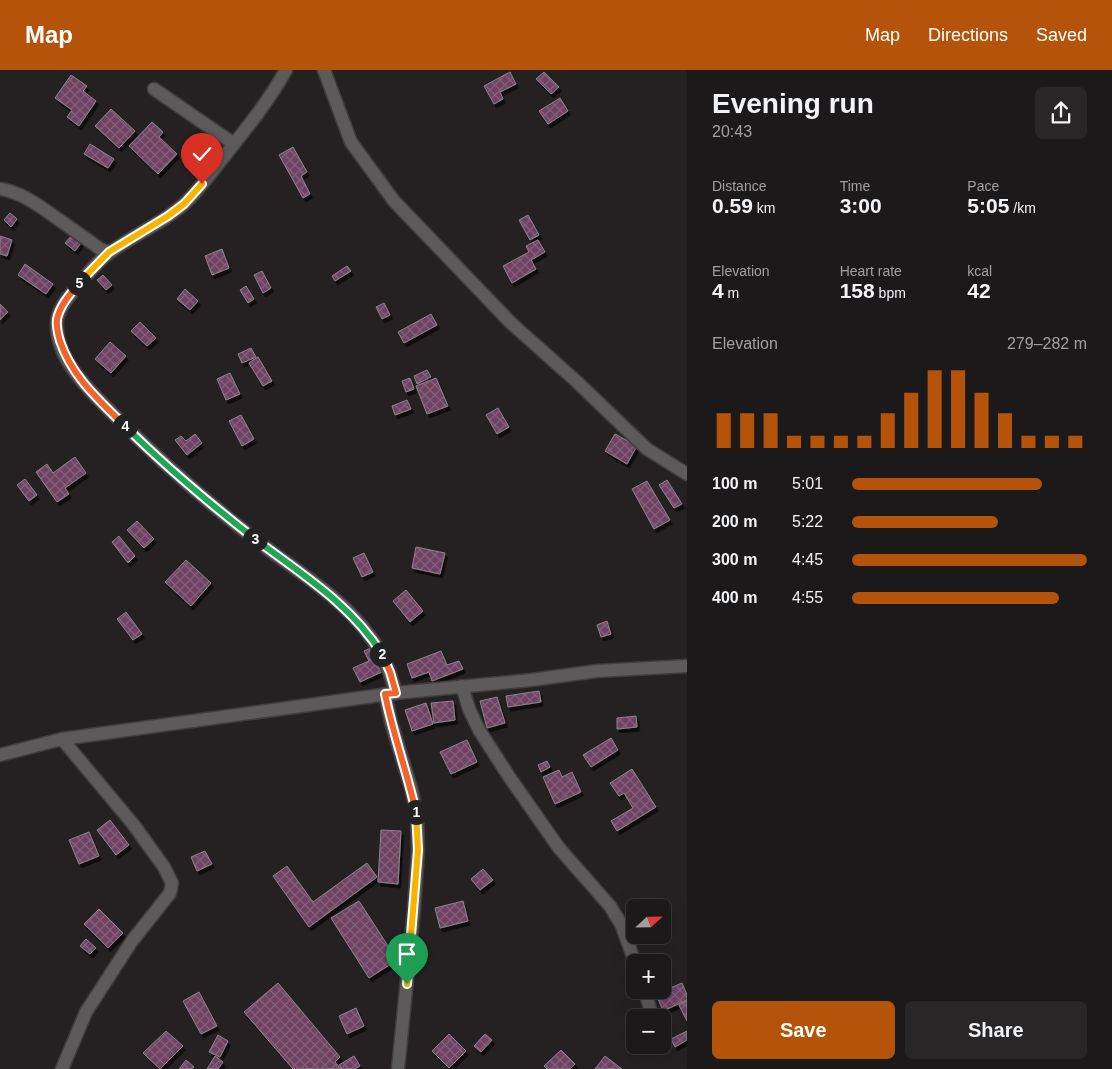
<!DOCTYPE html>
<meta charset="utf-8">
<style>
:root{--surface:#1c191a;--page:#292627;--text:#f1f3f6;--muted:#a0a0a2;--line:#3a3839;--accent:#b45309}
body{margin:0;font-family:Helvetica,sans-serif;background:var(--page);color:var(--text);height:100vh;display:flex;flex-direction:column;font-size:19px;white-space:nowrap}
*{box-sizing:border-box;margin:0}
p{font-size:16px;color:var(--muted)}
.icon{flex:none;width:28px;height:28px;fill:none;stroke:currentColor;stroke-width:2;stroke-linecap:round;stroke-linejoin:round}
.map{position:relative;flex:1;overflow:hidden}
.side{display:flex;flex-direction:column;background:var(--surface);width:425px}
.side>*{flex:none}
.needle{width:32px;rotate:68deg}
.tools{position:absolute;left:626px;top:829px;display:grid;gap:10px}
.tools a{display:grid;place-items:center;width:45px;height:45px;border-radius:8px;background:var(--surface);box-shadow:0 5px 20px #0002,0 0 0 1px var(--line);font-size:25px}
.pin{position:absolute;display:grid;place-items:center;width:42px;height:42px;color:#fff;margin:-51px -21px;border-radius:50% 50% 50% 0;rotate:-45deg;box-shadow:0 0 5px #0007}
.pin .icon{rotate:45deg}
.km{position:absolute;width:25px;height:25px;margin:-12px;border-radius:50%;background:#222;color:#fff;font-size:14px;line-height:25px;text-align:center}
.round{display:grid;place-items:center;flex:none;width:52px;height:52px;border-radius:8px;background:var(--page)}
.head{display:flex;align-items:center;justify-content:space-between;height:85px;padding:0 25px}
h1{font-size:28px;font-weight:800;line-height:38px}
.stats{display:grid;grid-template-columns:repeat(3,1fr);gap:8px;height:85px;padding:5px 25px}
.stats div{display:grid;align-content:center}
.stats b{font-size:21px;font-weight:800}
.stats small{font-size:14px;font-weight:400}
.stats p{font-size:14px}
.chart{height:140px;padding:10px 25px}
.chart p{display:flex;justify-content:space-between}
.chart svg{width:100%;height:90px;margin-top:5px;stroke:var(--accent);stroke-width:6}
.cta{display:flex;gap:10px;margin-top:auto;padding:10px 25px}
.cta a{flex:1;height:58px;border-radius:8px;background:var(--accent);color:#fff;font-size:20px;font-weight:800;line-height:58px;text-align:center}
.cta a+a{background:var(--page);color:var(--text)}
ul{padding:0 25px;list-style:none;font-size:16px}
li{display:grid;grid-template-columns:80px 60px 1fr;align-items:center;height:38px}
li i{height:12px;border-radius:6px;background:var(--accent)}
header{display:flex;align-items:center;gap:30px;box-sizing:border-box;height:70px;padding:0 25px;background:var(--accent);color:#fff}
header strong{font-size:24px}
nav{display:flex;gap:28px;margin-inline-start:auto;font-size:18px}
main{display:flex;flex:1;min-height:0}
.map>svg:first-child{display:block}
.building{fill:url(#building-cross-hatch);stroke:#8a8689;filter:url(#shadow)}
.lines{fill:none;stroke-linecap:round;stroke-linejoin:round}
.minor-casing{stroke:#413d3f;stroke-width:15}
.minor{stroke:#5c5a5b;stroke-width:12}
.split-1-casing{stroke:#fff;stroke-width:10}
.split-2-casing{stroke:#fff;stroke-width:10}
.split-3-casing{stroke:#fff;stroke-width:10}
.split-4-casing{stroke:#fff;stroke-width:10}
.split-5-casing{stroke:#fff;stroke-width:10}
.split-6-casing{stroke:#fff;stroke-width:10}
.split-1{stroke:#f5b400;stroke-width:6}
.split-2{stroke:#f0652b;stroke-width:6}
.split-3{stroke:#22a559;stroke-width:6}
.split-4{stroke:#22a559;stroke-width:6}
.split-5{stroke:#f0652b;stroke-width:6}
.split-6{stroke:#f5b400;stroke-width:6}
</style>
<header>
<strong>Map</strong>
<nav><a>Map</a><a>Directions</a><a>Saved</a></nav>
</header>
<main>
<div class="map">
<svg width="687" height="999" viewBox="0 0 687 999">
<defs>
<pattern id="building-cross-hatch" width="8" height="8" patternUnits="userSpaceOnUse" patternTransform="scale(1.25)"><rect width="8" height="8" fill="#6f4362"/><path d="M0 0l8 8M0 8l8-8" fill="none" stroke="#845e79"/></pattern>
<filter id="shadow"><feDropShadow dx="2.5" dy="4" stdDeviation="0" flood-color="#0009"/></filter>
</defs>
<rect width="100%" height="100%" fill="#252123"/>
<g class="building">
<polygon points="510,2 516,14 500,22 503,29 494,34 484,16"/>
<polygon points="544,2 559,17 551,24 536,9"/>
<polygon points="71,5 87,16 83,21 96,31 79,56 67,47 72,40 55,28"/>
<polygon points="560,28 568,41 548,54 539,41"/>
<polygon points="111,39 135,61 119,78 95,56"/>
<polygon points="152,52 163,62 159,67 177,84 158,104 129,76"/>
<polygon points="90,74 114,89 108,98 84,84"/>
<polygon points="293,77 307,102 301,106 310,124 303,128 279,85"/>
<polygon points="10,143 17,149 11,157 4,150"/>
<polygon points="528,145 539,165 530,170 519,150"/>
<polygon points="72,165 81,173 75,181 65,173"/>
<polygon points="0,166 12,170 7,186 0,184"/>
<polygon points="538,170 545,182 531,190 536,199 512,213 503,196 529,182 526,176"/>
<polygon points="222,179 229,198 212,205 205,186"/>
<polygon points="25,194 53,214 46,224 18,205"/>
<polygon points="347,196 351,201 335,211 332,206"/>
<polygon points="262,201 271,218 263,223 254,205"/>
<polygon points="103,205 112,215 106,220 97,210"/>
<polygon points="246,216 254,229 248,233 240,220"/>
<polygon points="185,219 198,231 190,240 177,229"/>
<polygon points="384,233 390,245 382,249 376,237"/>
<polygon points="0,234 8,242 0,250"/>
<polygon points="431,244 437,255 404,273 398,262"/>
<polygon points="140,252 156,268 147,276 131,261"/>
<polygon points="110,272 126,286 111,303 95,289"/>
<polygon points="251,278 256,287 242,293 238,284"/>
<polygon points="258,287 272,311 263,316 249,293"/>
<polygon points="427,300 431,307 417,314 414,306"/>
<polygon points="230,303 240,324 226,330 217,309"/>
<polygon points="410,308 414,319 406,322 402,311"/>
<polygon points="436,308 448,336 427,344 416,316"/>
<polygon points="407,330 411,339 395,345 392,336"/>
<polygon points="498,338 509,357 497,364 486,345"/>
<polygon points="241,345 254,369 242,376 229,351"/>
<polygon points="195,364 202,373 187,385 175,370 181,366 186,371"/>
<polygon points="615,364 637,376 627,394 605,381"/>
<polygon points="75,387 86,403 65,418 69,424 57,432 36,402 47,394 53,403"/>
<polygon points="25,409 37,425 29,431 17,415"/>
<polygon points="667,410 682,434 674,438 659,415"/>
<polygon points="647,411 670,450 654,459 632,419"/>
<polygon points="137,451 154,469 144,478 127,460"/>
<polygon points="119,466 135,486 128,493 112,472"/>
<polygon points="416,477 445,483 440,504 412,498"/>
<polygon points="364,483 373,502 362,507 353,488"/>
<polygon points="186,490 211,513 191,536 165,512"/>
<polygon points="406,520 423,541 410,552 393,531"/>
<polygon points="126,542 142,564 133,570 117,549"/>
<polygon points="607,551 611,564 601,567 597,555"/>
<polygon points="375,576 386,600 360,612 353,598 369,591 364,581"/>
<polygon points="441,581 447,595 459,591 463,599 432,611 429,602 412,608 407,594"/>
<polygon points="539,621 541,632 508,637 506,626"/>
<polygon points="497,627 505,653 487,658 480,631"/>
<polygon points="453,631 455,650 434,653 431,633"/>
<polygon points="426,633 433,654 412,661 405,640"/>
<polygon points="636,646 637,657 617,659 617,648"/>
<polygon points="611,668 618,680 591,697 583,685"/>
<polygon points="467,670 477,692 451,704 440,682"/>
<polygon points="547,691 550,697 541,702 538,695"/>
<polygon points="632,699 656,737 617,761 611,751 633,738 624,723 619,726 610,713"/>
<polygon points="559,700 562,707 572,702 581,722 555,734 543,707"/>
<polygon points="110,750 129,775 116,785 97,760"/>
<polygon points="381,760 401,761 398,814 378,812"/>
<polygon points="89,762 99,786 79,794 69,770"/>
<polygon points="205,781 212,794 197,801 191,787"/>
<polygon points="367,793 377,807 309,857 273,806 287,796 313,832"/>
<polygon points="483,799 493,810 480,820 471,809"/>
<polygon points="359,831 397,890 369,908 331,848"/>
<polygon points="463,831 468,851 440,858 435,838"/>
<polygon points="99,839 123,863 108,878 84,854"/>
<polygon points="86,869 96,878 90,884 80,876"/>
<polygon points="278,913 340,987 335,992 341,999 293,999 244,942"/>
<polygon points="682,913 687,925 687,930 663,941 656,924"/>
<polygon points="199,922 217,956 201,964 183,931"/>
<polygon points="687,931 687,951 679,935"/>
<polygon points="356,938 364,956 347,964 339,946"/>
<polygon points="166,961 183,976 160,999 143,983"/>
<polygon points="687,961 687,970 675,977 671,969"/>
<polygon points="449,964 466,981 449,998 432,981"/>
<polygon points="485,964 492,970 481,982 474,976"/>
<polygon points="218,965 228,971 220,987 209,982"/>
<polygon points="561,980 575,994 570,999 547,999 544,996"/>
<polygon points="215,986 223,992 218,999 207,999"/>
<polygon points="354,986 360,996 355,999 342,999 339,995"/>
<polygon points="605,986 622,999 595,999"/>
<polygon points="186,990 194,997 192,999 179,999"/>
</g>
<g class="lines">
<defs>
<g id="minor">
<path d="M286 0C267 34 242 64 218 94 207 108 197 122 184 134 163 153 135 164 112 181 98 190 87 205 76 218 68 227 58 239 57 251 54 288 90 321 114 345 160 391 208 433 260 473 298 502 343 528 371 568 384 584 390 603 396 623"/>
<polyline points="324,0 351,72 394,131 511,253 576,311 647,379 687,404"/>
<polyline points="154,19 234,74"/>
<path d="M0 119C26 123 47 142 68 156 79 164 90 171 100 179L109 182"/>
<polyline points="462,616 469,639 479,660 510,708 559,778 610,836 621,854 635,892"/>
<polyline points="385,624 391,652 411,718 417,745 418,780 414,839 398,999"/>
<polyline points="62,669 133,754 164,797 172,813 170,823 132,871 86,942 62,999"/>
<polyline points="0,685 62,669 396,623 531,610 597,601 687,596"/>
<polyline points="645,920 652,947"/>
</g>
</defs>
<use href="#minor" class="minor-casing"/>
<use href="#minor" class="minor"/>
</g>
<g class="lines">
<defs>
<polyline id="split-1" points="407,914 418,780 416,742"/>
<path id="split-2" d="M382 584 390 602 396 623 385 624C393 664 407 702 416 742"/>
<path id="split-3" d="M255 469C301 504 351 534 382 584"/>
<path id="split-4" d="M125 356C166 397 209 433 255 469"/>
<path id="split-5" d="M79 213C71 223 60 235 57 249 56 256 58 264 60 271 72 307 99 330 125 356"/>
<polyline id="split-6" points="79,213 109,182 168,146 184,134 202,114"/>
</defs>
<use href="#split-1" class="split-1-casing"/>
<use href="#split-2" class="split-2-casing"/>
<use href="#split-3" class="split-3-casing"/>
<use href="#split-4" class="split-4-casing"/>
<use href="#split-5" class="split-5-casing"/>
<use href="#split-6" class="split-6-casing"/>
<use href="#split-1" class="split-1"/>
<use href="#split-2" class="split-2"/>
<use href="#split-3" class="split-3"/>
<use href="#split-4" class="split-4"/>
<use href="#split-5" class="split-5"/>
<use href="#split-6" class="split-6"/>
</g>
</svg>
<div class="tools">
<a><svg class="needle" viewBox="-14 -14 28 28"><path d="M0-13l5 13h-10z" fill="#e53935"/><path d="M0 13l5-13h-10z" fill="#a0a0a2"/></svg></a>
<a>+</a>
<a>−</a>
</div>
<div class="pin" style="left:407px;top:914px;background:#1e9e55"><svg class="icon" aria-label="arrive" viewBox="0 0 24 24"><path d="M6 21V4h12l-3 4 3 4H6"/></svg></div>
<div class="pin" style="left:202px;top:114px;background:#d93025"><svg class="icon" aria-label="check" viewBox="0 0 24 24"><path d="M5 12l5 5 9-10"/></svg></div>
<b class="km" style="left:416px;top:742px">1</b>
<b class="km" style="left:382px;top:584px">2</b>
<b class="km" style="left:255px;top:469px">3</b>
<b class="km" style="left:125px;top:356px">4</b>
<b class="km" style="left:79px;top:213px">5</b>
</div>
<section class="side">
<div class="head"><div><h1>Evening run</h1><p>20:43</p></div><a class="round"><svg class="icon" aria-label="share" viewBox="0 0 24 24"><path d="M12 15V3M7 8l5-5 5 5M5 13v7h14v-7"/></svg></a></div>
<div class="stats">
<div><p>Distance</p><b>0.59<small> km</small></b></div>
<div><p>Time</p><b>3:00</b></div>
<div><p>Pace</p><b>5:05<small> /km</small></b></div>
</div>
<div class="stats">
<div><p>Elevation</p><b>4<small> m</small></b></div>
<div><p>Heart rate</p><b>158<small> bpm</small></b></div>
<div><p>kcal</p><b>42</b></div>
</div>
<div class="chart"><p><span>Elevation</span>279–282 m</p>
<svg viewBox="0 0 160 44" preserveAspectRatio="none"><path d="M5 44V27M15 44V27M25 44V27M35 44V38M45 44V38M55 44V38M65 44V38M75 44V27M85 44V17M95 44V6M105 44V6M115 44V17M125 44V27M135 44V38M145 44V38M155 44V38"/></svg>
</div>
<ul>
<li><b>100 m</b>5:01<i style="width:81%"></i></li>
<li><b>200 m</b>5:22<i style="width:62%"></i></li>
<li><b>300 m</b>4:45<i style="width:100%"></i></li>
<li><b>400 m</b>4:55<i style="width:88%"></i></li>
</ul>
<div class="cta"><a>Save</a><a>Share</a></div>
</section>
</main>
